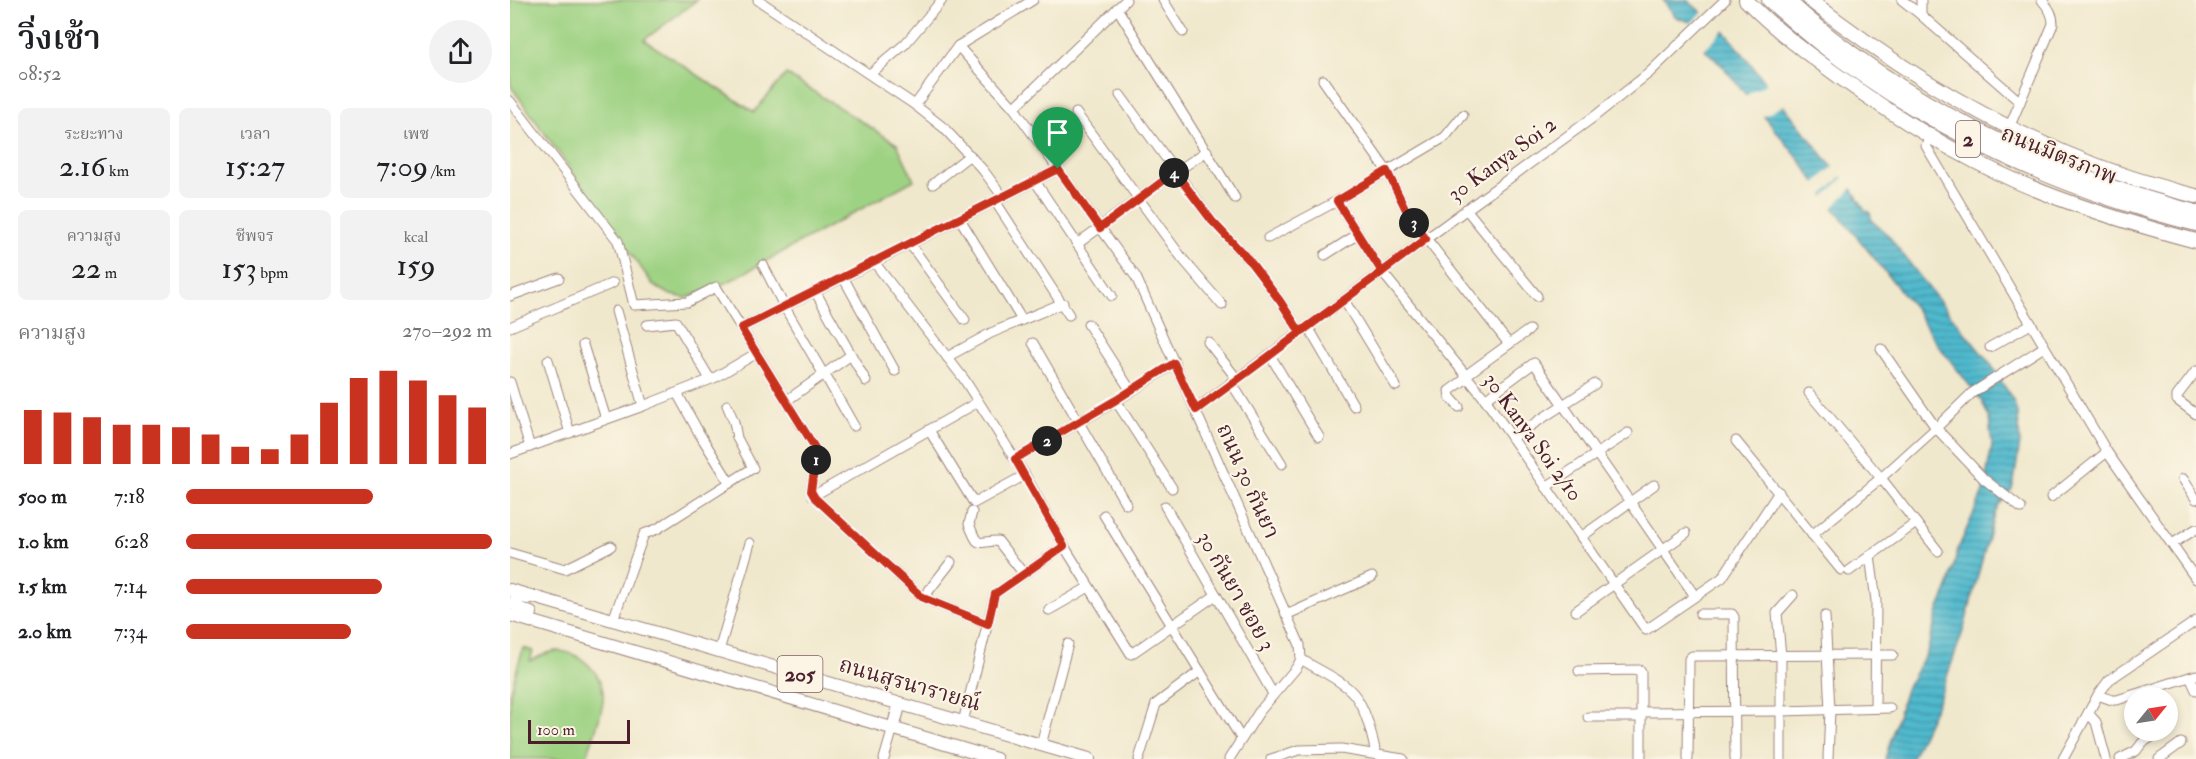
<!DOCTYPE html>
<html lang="th">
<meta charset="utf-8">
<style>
:root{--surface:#fff;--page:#f2f2f2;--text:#202124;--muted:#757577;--accent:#c8321e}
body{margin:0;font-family:"IM FELL Double Pica","Noto Serif Thai",serif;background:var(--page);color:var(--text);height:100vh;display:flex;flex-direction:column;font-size:22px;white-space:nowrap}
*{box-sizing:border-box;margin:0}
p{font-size:20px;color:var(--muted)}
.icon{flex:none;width:33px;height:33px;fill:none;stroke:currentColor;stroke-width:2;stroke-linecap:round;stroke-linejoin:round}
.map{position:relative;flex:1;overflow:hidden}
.drawer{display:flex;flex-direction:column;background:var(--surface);width:510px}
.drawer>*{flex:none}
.needle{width:39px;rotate:60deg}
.tools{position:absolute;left:1614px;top:687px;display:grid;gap:12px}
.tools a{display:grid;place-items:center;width:54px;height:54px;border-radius:50%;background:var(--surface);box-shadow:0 3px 9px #0003;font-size:30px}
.scale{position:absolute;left:18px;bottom:15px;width:102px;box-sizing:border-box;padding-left:6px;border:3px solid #4a1f2b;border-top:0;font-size:16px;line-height:21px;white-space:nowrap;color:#4a1f2b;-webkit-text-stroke:4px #fcf5e5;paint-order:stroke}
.pin{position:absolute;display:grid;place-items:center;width:51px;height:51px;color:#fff;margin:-62px -26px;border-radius:50% 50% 50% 0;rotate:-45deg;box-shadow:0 0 6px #0007}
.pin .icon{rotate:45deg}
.km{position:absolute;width:30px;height:30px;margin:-15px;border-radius:50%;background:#222;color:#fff;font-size:16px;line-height:30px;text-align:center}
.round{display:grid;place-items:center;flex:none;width:63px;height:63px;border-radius:32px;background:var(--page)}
.summary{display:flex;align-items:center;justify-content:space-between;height:102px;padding:0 18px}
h1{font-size:33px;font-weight:600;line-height:45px}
.metrics{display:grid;grid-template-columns:repeat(3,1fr);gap:9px;height:102px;padding:6px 18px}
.metrics div{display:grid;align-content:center;border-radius:9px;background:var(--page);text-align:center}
.metrics b{font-size:30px;font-weight:600}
.metrics small{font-size:16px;font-weight:400}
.metrics p{font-size:16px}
.chart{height:168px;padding:12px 18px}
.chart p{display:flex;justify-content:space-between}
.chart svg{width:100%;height:108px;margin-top:6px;stroke:var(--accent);stroke-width:6}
ul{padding:0 18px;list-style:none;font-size:20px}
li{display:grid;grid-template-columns:96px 72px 1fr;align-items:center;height:45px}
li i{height:15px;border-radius:8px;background:var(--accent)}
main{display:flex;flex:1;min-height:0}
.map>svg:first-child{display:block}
.park{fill:#9ed283;stroke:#747857;stroke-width:1.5}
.water{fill:url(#water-rules);stroke:#4d6c7c;stroke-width:1.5}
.pier{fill:#f0e8cc}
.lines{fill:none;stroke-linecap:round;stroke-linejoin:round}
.minor-casing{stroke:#9d847c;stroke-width:11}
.major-casing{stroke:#9d847c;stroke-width:14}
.highway-casing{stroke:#9d847c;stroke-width:16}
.minor{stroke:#fff;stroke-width:9}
.major{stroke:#fff;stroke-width:12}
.highway{stroke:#fff;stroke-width:14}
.route-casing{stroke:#fff;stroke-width:12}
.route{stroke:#c8321e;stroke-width:8}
.labels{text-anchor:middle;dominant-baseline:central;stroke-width:4.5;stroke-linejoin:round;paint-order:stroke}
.shield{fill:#fcf5e5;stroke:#7f5f63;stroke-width:1.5}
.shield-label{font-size:21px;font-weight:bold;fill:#4a1f2b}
.street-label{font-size:22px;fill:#4a1f2b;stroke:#fcf5e5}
</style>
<main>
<section class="drawer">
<div class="summary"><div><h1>วิ่งเช้า</h1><p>08:52</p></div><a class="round"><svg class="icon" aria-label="share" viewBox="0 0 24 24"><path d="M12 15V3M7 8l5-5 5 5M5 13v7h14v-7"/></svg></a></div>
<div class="metrics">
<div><p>ระยะทาง</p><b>2.16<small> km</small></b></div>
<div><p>เวลา</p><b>15:27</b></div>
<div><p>เพซ</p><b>7:09<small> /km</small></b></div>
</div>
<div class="metrics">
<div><p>ความสูง</p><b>22<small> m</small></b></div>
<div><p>ชีพจร</p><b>153<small> bpm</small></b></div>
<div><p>kcal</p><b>159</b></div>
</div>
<div class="chart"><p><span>ความสูง</span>270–292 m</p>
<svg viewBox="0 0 160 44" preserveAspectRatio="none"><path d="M5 44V22M15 44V23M25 44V25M35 44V28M45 44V28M55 44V29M65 44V32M75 44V37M85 44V38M95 44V32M105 44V19M115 44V9M125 44V6M135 44V10M145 44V16M155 44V21"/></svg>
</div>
<ul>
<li><b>500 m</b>7:18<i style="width:61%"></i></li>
<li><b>1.0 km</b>6:28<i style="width:100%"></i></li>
<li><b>1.5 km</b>7:14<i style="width:64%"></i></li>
<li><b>2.0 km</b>7:34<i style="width:54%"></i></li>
</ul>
</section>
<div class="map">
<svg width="1686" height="759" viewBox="0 0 1686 759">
<defs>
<pattern id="water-rules" width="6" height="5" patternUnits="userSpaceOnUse" patternTransform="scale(1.5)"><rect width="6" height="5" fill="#50b9cd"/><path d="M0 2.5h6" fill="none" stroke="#4496a7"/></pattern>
</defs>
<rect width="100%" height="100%" fill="#fcf5e5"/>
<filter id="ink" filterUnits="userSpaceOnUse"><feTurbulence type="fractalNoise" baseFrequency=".0167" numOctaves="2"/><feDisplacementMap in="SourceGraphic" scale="12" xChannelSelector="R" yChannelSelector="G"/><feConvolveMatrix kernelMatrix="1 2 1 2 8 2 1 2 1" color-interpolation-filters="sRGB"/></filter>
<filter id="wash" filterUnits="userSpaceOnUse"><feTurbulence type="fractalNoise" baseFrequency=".008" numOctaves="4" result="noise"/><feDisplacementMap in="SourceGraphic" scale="24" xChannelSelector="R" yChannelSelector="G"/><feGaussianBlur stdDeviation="1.35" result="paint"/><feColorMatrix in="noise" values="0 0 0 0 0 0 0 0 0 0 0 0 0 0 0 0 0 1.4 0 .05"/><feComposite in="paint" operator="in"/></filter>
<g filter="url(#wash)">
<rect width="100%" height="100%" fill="#f0e8cc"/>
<g class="park">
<polygon points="0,0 187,0 134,40 244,112 276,74 387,144 404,180 218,282 176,298 161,295 144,286 0,85"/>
<path d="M13 648 23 651 20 661C29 657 36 652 46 651 71 651 95 675 93 700 92 717 81 742 76 759H0V693Z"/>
</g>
<polygon class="water" points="1153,0 1177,0 1218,35 1319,163 1343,190 1354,209 1360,213 1362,221 1378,235 1421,291 1482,366 1503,400 1508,416 1510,443 1504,481 1502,489 1490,504 1484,515 1454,628 1429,699 1401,759 1375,759 1396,689 1417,652 1428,611 1439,585 1448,549 1473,492 1482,446 1479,418 1471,400 1425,341 1406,310 1322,206 1289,159 1210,63 1197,52 1180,22 1166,17"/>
<g class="pier">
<polygon points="1194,11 1215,29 1193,50 1178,26"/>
<polygon points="1259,82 1276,104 1250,118 1233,97"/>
<polygon points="1325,165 1334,174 1312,196 1303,185"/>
<polygon points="1335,176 1344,186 1322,208 1313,198"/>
</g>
</g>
<g filter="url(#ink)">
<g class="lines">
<defs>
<g id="minor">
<polyline points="248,0 405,105 434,128 473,170 493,197"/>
<polyline points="653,0 673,32"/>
<polyline points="1392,0 1411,15"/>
<polyline points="1411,0 1411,15 1510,102"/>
<polyline points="607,8 725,198"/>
<polyline points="448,46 504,108 626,277 790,645 791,659 787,667 749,712 719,759"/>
<polyline points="360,74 395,44 432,0"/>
<polyline points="813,80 877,171 900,218 999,344 955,376"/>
<polyline points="610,95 702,221 739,260 770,301 790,332"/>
<polyline points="0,101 108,241 124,305 177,302 206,287 307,451 301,491 305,498 413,598 478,624"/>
<polyline points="405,105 448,46 523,0"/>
<polyline points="504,108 616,0"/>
<polyline points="566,113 672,258 712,305"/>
<path d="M1499 128 1543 24C1543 13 1538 8 1532 0"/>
<polyline points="1419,136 1416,146 1597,452 1686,579"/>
<polyline points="525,181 602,296"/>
<polyline points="423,184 460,155"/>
<polyline points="485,201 559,315"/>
<polyline points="827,201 872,272 975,399 1136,630 1212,578 1269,492"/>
<polyline points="956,209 1027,296"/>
<polyline points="450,219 512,320"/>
<polyline points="758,238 827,201 935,137 953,115"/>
<polyline points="400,244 455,320"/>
<polyline points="567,244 660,176 697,151"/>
<polyline points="815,255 848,234"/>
<polyline points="253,265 274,306 314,375"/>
<polyline points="333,277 385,371"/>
<polyline points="305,291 356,381"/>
<polyline points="0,296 49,278"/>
<polyline points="834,300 886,386"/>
<polyline points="106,311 133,406"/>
<polyline points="578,324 621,391"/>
<polyline points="137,325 166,322 200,379"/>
<polyline points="0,327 103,283"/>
<polyline points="798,327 844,406"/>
<polyline points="231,328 364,262"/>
<polyline points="698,342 727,379"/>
<polyline points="523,343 616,504"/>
<polyline points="999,344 1019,330"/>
<polyline points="73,345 96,419"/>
<polyline points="1480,347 1521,324"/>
<polyline points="1371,349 1426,428 1474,479 1511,508"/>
<polyline points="760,355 809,437"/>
<polyline points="437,357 481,333 553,303"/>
<polyline points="38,360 60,433"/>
<polyline points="1686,371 1667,396 1667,400 1686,414"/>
<polyline points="315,375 344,426"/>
<polyline points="0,382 20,447"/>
<polyline points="721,382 772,464"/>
<polyline points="167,393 189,433 220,483"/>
<polyline points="1299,393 1371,478 1428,551"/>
<polyline points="975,399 1024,363 1185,596"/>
<polyline points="276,401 341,355"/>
<polyline points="606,401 662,488"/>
<polyline points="949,407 940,397 939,391 957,378"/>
<polyline points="685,410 916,239 1085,116 1139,73 1215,0"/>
<polyline points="419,430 464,503 515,475"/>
<polyline points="1002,438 1085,384"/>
<polyline points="1226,441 1331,570"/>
<polyline points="0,454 133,406 204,378 247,353"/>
<polyline points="505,459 606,401 665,363"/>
<polyline points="1673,479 1686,499"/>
<polyline points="1036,487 1118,433"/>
<polyline points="303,496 468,402"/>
<polyline points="1541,497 1597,452"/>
<polyline points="655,506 763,694"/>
<path d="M462 512 459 524C469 550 467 541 488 541L513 573"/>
<polyline points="594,515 731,738"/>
<polyline points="1302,535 1371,478 1426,428 1462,393 1534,347"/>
<polyline points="1071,537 1144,485"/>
<polyline points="1662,544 1686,529"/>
<polyline points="554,546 621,654 706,595"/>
<polyline points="0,553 55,569 101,546"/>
<polyline points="1360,555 1366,601 1365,708"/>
<polyline points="1339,571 1406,523"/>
<polyline points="413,598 441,562"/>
<polyline points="539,610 579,587"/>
<polyline points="1066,611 1176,533"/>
<polyline points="1190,614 1222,614 1224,617 1225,759"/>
<polyline points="776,615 862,577"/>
<polyline points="1315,616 1320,710 1318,759"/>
<polyline points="103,620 134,534 147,529 243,468 227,438 224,422 217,405"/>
<polyline points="209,651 240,543"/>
<path d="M791 659C806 669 832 680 843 693 856 708 862 735 866 754"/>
<polyline points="1069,671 1129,670 1131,672 1131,759"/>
<polyline points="1680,677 1686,690"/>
<polyline points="1588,695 1602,700 1607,700 1686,675"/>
<polyline points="1131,712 1271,711 1380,708"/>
<polyline points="1578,713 1586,722 1596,759"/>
<polyline points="1078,717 1131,717"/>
<polyline points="453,722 485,594 554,546 515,475 454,379 364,262 548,169"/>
<polyline points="531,745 558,644"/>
<polyline points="374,759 383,728"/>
<polyline points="629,759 646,704 690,671"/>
<polyline points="761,759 789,750 831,749 893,759"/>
<polyline points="1178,759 1179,659 1182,656 1383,655"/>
<polyline points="1271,759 1271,656 1267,613 1283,595"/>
<polyline points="1553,759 1588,695 1599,680 1686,621"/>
<polyline points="1610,759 1626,751 1632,743 1640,738"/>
<polyline points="1649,759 1671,743"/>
</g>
<g id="major">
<polyline points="0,590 579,759"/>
<polyline points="18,598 7,596 4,603 8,608 21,613"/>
<polyline points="0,615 486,759"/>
<polyline points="383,728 390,703"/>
</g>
<g id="highway">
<path d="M1236 0C1265 30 1298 54 1331 78 1387 118 1445 154 1508 182 1566 207 1626 225 1686 241"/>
<path d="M1259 0C1378 111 1529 184 1686 224"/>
<path d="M1277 0C1391 104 1537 174 1686 212"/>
<path d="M1300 0C1415 90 1543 162 1686 196"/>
</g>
</defs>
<use href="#minor" class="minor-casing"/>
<use href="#major" class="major-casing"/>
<use href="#highway" class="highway-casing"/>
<use href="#minor" class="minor"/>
<use href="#major" class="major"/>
<use href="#highway" class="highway"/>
</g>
</g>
<g class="lines" filter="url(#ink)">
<defs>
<polyline id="route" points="548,169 231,328 307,451 301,491 305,498 413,598 478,624 485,594 554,546 505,459 606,400 664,363 686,410 735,374 916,239 900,218 877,171 827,201 872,272 790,332 770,301 739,260 702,221 665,172 590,228 548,169"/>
</defs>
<use href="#route" class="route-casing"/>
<use href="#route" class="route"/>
</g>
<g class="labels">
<g class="shield">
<rect x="1446" y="121" width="24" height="36" rx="4.5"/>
<rect x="267.5" y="656" width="45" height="36" rx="4.5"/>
</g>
<g class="shield-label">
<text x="1458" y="139">2</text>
<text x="290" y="674">205</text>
</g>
<g class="street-label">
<text transform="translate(1549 155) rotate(22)">ถนนมิตรภาพ</text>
<text transform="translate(992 159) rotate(-36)">30 Kanya Soi 2</text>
<text transform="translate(1023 437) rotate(54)">30 Kanya Soi 2/10</text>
<text transform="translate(738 481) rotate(66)">ถนน 30 กันยา</text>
<text transform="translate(726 591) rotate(60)">30 กันยา ซอย 3</text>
<text transform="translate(400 684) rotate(16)">ถนนสุรนารายณ์</text>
</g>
</g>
</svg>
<div class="tools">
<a><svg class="needle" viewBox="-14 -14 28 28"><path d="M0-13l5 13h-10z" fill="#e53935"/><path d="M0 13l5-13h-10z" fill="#757577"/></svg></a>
</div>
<div class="scale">100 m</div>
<div class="pin" style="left:548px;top:169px;background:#1e9e55"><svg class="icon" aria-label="arrive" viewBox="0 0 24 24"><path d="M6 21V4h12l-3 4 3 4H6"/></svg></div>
<b class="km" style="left:306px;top:460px">1</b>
<b class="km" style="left:537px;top:441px">2</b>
<b class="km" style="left:904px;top:223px">3</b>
<b class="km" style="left:664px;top:173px">4</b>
</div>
</main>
